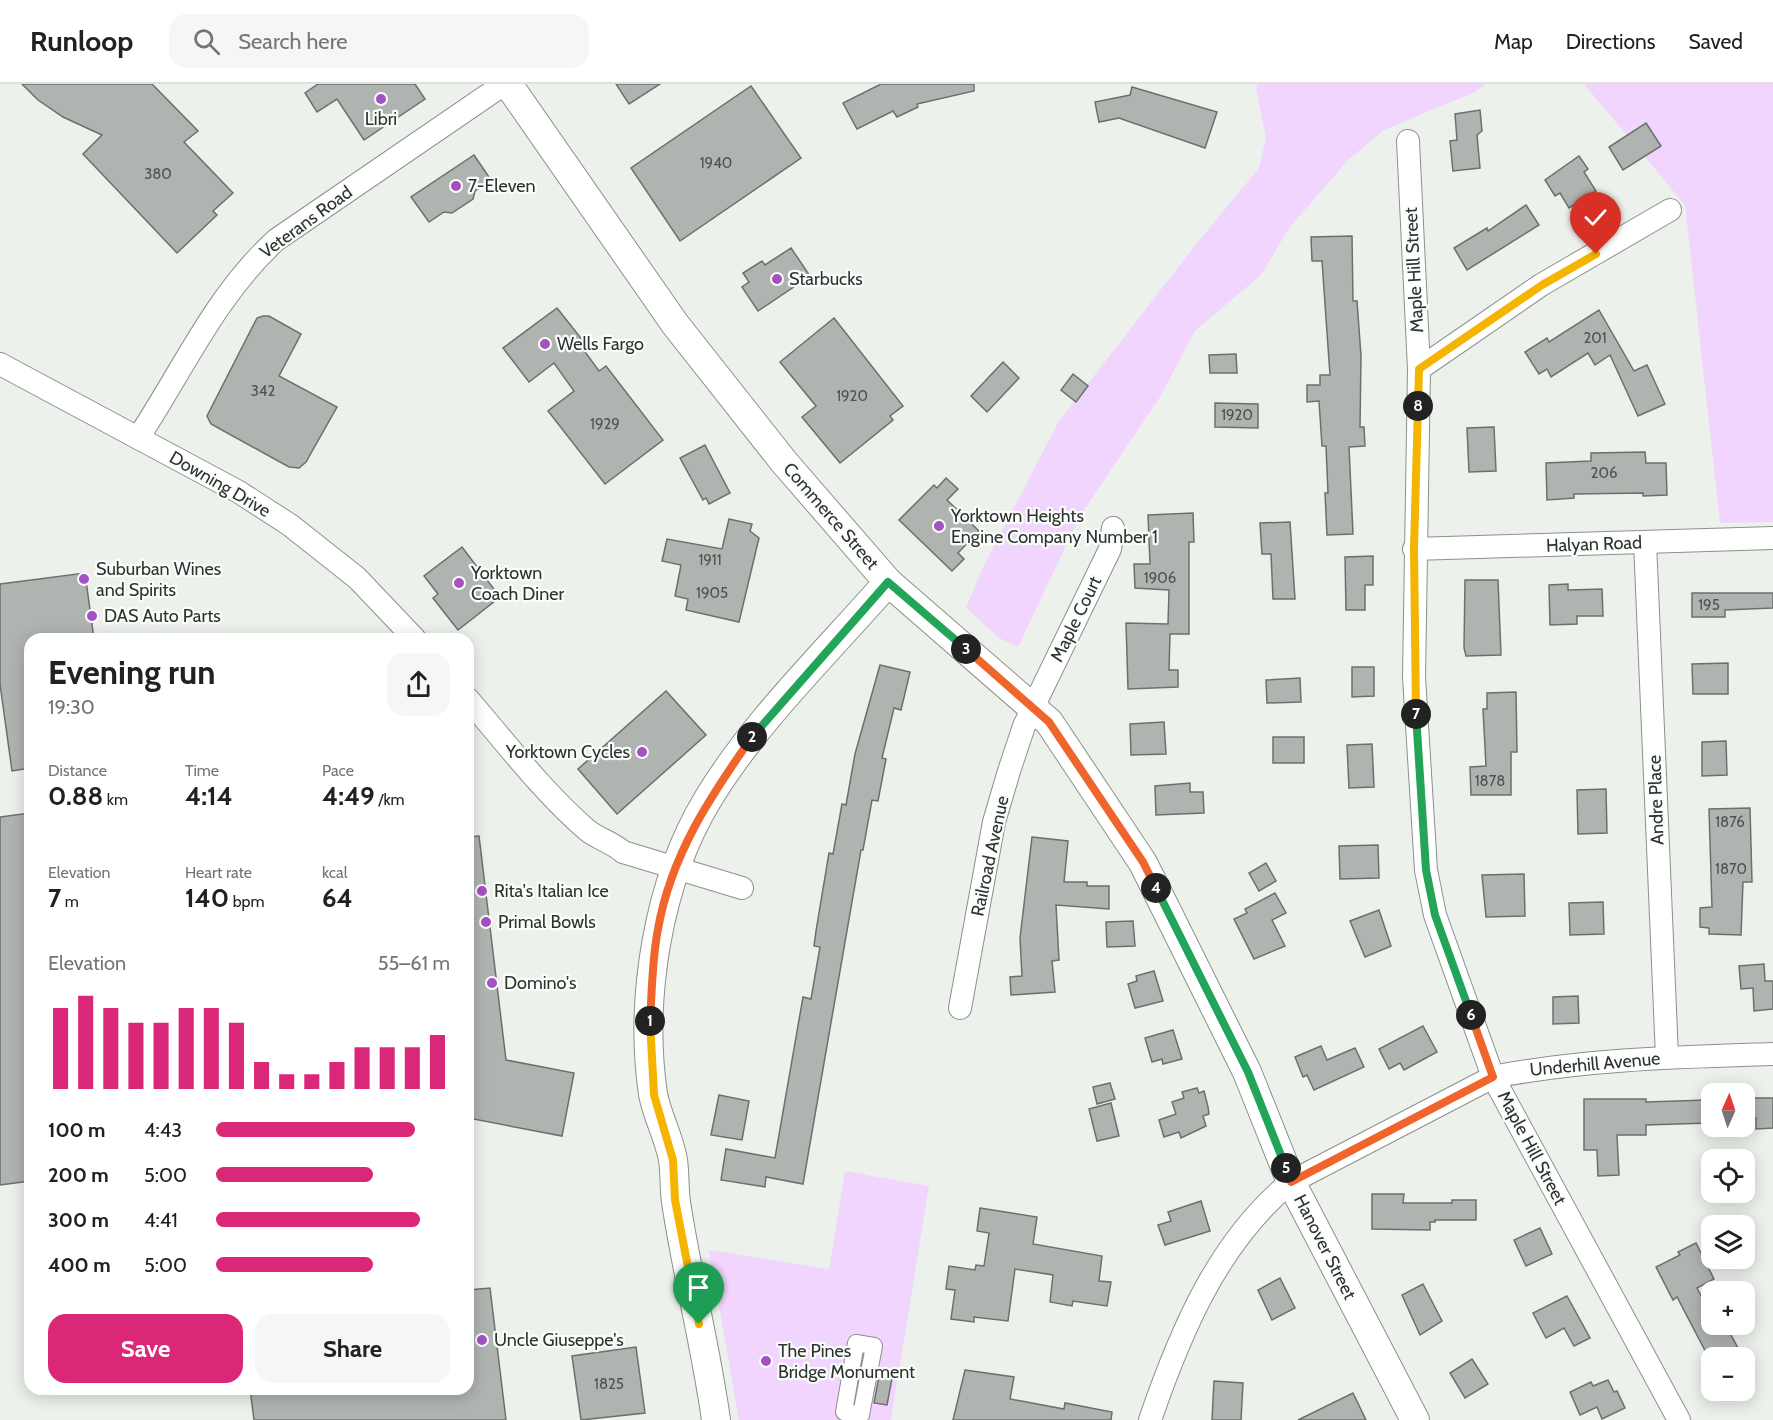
<!DOCTYPE html>
<meta charset="utf-8">
<style>
:root{--surface:#fff;--page:#f6f6f6;--text:#202124;--muted:#757577;--line:#e0e0e0;--accent:#db2777}
body{margin:0;font-family:Cabin,sans-serif;background:var(--page);color:var(--text);height:100vh;display:flex;flex-direction:column;font-size:22px;white-space:nowrap}
*{box-sizing:border-box;margin:0}
p{font-size:20px;color:var(--muted)}
.icon{flex:none;width:33px;height:33px;fill:none;stroke:currentColor;stroke-width:2;stroke-linecap:round;stroke-linejoin:round}
.map{position:relative;flex:1;overflow:hidden}
.details{position:absolute;left:24px;top:549px;width:450px;height:762px;display:flex;flex-direction:column;background:var(--surface);border-radius:18px;box-shadow:0 3px 15px #0003}
.details>*{flex:none}
.needle{width:39px;rotate:3deg}
.buttons{position:absolute;left:1701px;top:999px;display:grid;gap:12px}
.buttons a{display:grid;place-items:center;width:54px;height:54px;border-radius:12px;background:var(--surface);box-shadow:0 3px 15px #0003;font-size:30px}
.pin{position:absolute;display:grid;place-items:center;width:51px;height:51px;color:#fff;margin:-62px -26px;border-radius:50% 50% 50% 0;rotate:-45deg;box-shadow:0 0 6px #0007}
.pin .icon{rotate:45deg}
.km{position:absolute;width:30px;height:30px;margin:-15px;border-radius:50%;background:#222;color:#fff;font-size:16px;line-height:30px;text-align:center}
.round{display:grid;place-items:center;flex:none;width:63px;height:63px;border-radius:18px;background:var(--page)}
.summary{display:flex;align-items:center;justify-content:space-between;height:102px;padding:0 24px}
h1{font-size:33px;font-weight:700;line-height:45px}
.figures{display:grid;grid-template-columns:repeat(3,1fr);gap:9px;height:102px;padding:6px 24px}
.figures div{display:grid;align-content:center}
.figures b{font-size:26px;font-weight:700}
.figures small{font-size:16px;font-weight:400}
.figures p{font-size:16px}
.chart{height:168px;padding:12px 24px}
.chart p{display:flex;justify-content:space-between}
.chart svg{width:100%;height:108px;margin-top:6px;stroke:var(--accent);stroke-width:6}
.action{display:flex;gap:12px;margin-top:auto;padding:12px 24px}
.action a{flex:1;height:69px;border-radius:18px;background:var(--accent);color:#fff;font-size:24px;font-weight:700;line-height:69px;text-align:center}
.action a+a{background:var(--page);color:var(--text)}
ul{padding:0 24px;list-style:none;font-size:20px}
li{display:grid;grid-template-columns:96px 72px 1fr;align-items:center;height:45px}
li i{height:15px;border-radius:8px;background:var(--accent)}
header{display:flex;align-items:center;gap:36px;box-sizing:border-box;height:84px;padding:0 30px;background:var(--surface);border-bottom:2px solid var(--line)}
header strong{font-size:28px}
nav{display:flex;gap:33px;margin-inline-start:auto;font-size:21px}
.search{width:420px;height:54px;background:var(--page);display:flex;align-items:center;gap:15px;box-sizing:border-box;padding:0 21px;border-radius:18px;color:var(--muted);font-size:22px}
.map>svg:first-child{display:block}
.green{fill:#f2d5fe}
.building{fill:#b0b4b0;stroke:#6c706c;stroke-width:1.5}
.lines{fill:none;stroke-linecap:round;stroke-linejoin:round}
.pedestrian-casing{stroke:#8c908c;stroke-width:18}
.minor-casing{stroke:#8c908c;stroke-width:24}
.tertiary-casing{stroke:#8c908c;stroke-width:30}
.pedestrian{stroke:#fff;stroke-width:16}
.minor{stroke:#fff;stroke-width:22}
.tertiary{stroke:#fff;stroke-width:28}
.split-1-casing{stroke:#fff;stroke-width:12}
.split-2-casing{stroke:#fff;stroke-width:12}
.split-3-casing{stroke:#fff;stroke-width:12}
.split-4-casing{stroke:#fff;stroke-width:12}
.split-5-casing{stroke:#fff;stroke-width:12}
.split-6-casing{stroke:#fff;stroke-width:12}
.split-7-casing{stroke:#fff;stroke-width:12}
.split-8-casing{stroke:#fff;stroke-width:12}
.split-9-casing{stroke:#fff;stroke-width:12}
.split-1{stroke:#f5b400;stroke-width:8}
.split-2{stroke:#f0652b;stroke-width:8}
.split-3{stroke:#22a559;stroke-width:8}
.split-4{stroke:#f0652b;stroke-width:8}
.split-5{stroke:#22a559;stroke-width:8}
.split-6{stroke:#f0652b;stroke-width:8}
.split-7{stroke:#22a559;stroke-width:8}
.split-8{stroke:#f5b400;stroke-width:8}
.split-9{stroke:#f5b400;stroke-width:8}
.poi-dot{fill:#a452c2;stroke:#fafefa;stroke-width:2}
.labels{text-anchor:middle;dominant-baseline:central;stroke-width:4.5;stroke-linejoin:round;paint-order:stroke}
.number-label{font-size:15px;fill:#505250}
.poi-label{font-size:18px;fill:#303230;stroke:#fafefa;text-anchor:start}
.street-label{font-size:18px;fill:#303230;stroke:#fafefa}
</style>
<header>
<strong>Runloop</strong>
<div class="search"><svg class="icon" aria-label="search" viewBox="0 0 24 24"><circle cx="10" cy="10" r="6"/><path d="M15 15l6 6"/></svg>Search here</div>
<nav><a>Map</a><a>Directions</a><a>Saved</a></nav>
</header>
<div class="map">
<svg width="1773" height="1336" viewBox="0 0 1773 1336">
<rect width="100%" height="100%" fill="#edf1ec"/>
<g class="green">
<polygon points="1258,0 1486,0 1475,8 1384,46 1348,76 1289,144 1261,191 1195,247 1160,313 1080,432 1018,563 999,554 966,524 983,483 1059,337 1197,159 1259,84 1266,54 1256,4"/>
<polygon points="1584,0 1773,0 1773,438 1720,439 1685,121"/>
<polygon points="845,1087 929,1102 891,1336 739,1336 709,1166 829,1185"/>
</g>
<g class="building">
<polygon points="22,0 152,0 198,47 184,58 233,109 213,127 217,131 177,169 83,70 102,51 63,33 38,16"/>
<polygon points="318,0 415,0 425,15 364,56 337,15 317,28 305,9"/>
<polygon points="616,0 660,0 629,20"/>
<polygon points="881,0 974,0 974,7 917,20 918,23 897,33 893,27 857,45 843,19"/>
<polygon points="751,2 801,74 680,157 631,84"/>
<polygon points="1132,3 1217,28 1205,64 1119,34 1099,38 1095,18 1130,11"/>
<polygon points="1480,26 1482,47 1477,51 1480,84 1453,87 1450,57 1457,56 1455,30"/>
<polygon points="1646,39 1661,62 1623,86 1609,63"/>
<polygon points="474,71 491,96 475,107 473,115 452,129 444,128 429,138 411,113"/>
<polygon points="1579,72 1588,85 1584,88 1596,107 1569,124 1560,109 1555,112 1545,96"/>
<polygon points="1526,121 1539,141 1467,186 1454,164 1487,144 1488,147"/>
<polygon points="1352,152 1353,217 1357,217 1361,272 1360,343 1364,343 1365,362 1349,363 1353,450 1327,451 1325,409 1328,409 1326,362 1322,362 1319,317 1307,318 1307,301 1320,301 1320,291 1330,291 1322,177 1312,177 1311,153"/>
<polygon points="791,164 810,192 758,227 742,203 749,198 743,189 762,177 765,181"/>
<polygon points="557,224 584,258 580,261 599,287 606,282 663,356 605,400 548,327 574,307 554,279 529,298 503,264"/>
<polygon points="1599,226 1634,287 1647,281 1665,320 1638,332 1610,271 1595,281 1588,269 1551,293 1547,285 1539,290 1525,268 1547,254 1549,258"/>
<polygon points="263,232 269,232 301,250 279,292 337,323 306,378 299,384 289,383 211,340 207,332 257,234"/>
<polygon points="834,234 903,322 890,332 893,336 840,379 802,333 816,322 780,278"/>
<polygon points="1236,270 1237,289 1210,289 1209,271"/>
<polygon points="1003,278 1019,294 987,328 971,312"/>
<polygon points="1073,290 1088,302 1076,318 1061,306"/>
<polygon points="1215,319 1258,320 1258,344 1215,343"/>
<polygon points="1494,343 1496,387 1469,388 1467,344"/>
<polygon points="705,361 730,409 709,420 706,414 703,416 680,374"/>
<polygon points="1645,368 1646,379 1666,379 1667,411 1643,412 1643,409 1574,410 1574,414 1547,416 1546,379 1591,377 1591,369"/>
<polygon points="946,394 958,405 947,416 979,447 958,469 964,475 952,487 899,436 934,401 937,404"/>
<polygon points="1193,429 1194,458 1189,458 1189,550 1170,550 1169,586 1178,586 1178,603 1128,605 1126,539 1168,540 1169,506 1135,504 1134,480 1150,480 1148,431"/>
<polygon points="729,435 752,440 750,447 759,454 739,538 686,526 688,515 675,512 681,481 662,477 667,455 722,465"/>
<polygon points="1290,438 1295,515 1273,515 1271,470 1262,470 1260,439"/>
<polygon points="462,463 500,513 458,546 433,514 438,510 424,492"/>
<polygon points="1373,472 1373,501 1365,501 1365,526 1346,526 1345,473"/>
<polygon points="85,489 94,555 30,555 30,684 12,687 0,600 0,500"/>
<polygon points="1465,496 1498,496 1501,571 1466,572 1464,564"/>
<polygon points="1568,500 1568,506 1602,505 1603,532 1577,532 1577,540 1550,541 1549,501"/>
<polygon points="1692,509 1773,509 1773,524 1725,526 1725,533 1692,533"/>
<polygon points="1728,579 1728,610 1693,610 1692,580"/>
<polygon points="880,581 910,588 901,626 894,624 882,674 886,675 878,717 872,716 863,766 861,766 803,1100 766,1093 765,1103 721,1096 726,1065 775,1074 803,913 811,915 820,863 814,862 816,847 829,769 833,770 842,720 846,721 855,670"/>
<polygon points="1352,583 1374,583 1374,612 1352,613"/>
<polygon points="1300,594 1301,618 1267,619 1266,596"/>
<polygon points="666,607 706,651 617,730 578,685"/>
<polygon points="1516,608 1517,668 1511,668 1511,711 1471,711 1470,683 1486,682 1483,625 1487,625 1487,609"/>
<polygon points="1164,638 1166,670 1131,671 1130,640"/>
<rect x="1273" y="653" width="31" height="26"/>
<polygon points="1726,657 1727,691 1702,692 1702,658"/>
<polygon points="1372,660 1374,703 1349,704 1347,661"/>
<polygon points="1190,699 1190,708 1203,708 1204,729 1156,731 1155,702"/>
<polygon points="1606,705 1607,749 1578,750 1577,706"/>
<polygon points="1750,724 1752,798 1743,798 1741,851 1709,850 1709,844 1700,843 1700,824 1712,823 1709,725"/>
<polygon points="30,729 30,1097 0,1101 0,733"/>
<polygon points="479,752 506,976 574,989 562,1052 468,1034 468,753"/>
<polygon points="1032,753 1068,757 1064,798 1087,798 1087,802 1109,802 1109,825 1056,821 1059,876 1052,877 1055,908 1011,911 1010,893 1022,892 1020,854"/>
<polygon points="1378,761 1379,794 1340,795 1339,762"/>
<polygon points="1266,779 1276,797 1259,807 1249,789"/>
<polygon points="1524,790 1525,832 1486,833 1482,791"/>
<polygon points="1275,809 1286,829 1272,836 1285,862 1254,875 1234,835 1247,829 1245,825"/>
<polygon points="1603,818 1604,850 1570,851 1569,819"/>
<polygon points="1379,826 1391,862 1365,873 1350,837"/>
<polygon points="1133,837 1135,862 1107,863 1106,838"/>
<polygon points="1764,880 1765,897 1773,897 1773,925 1754,927 1753,904 1741,905 1739,882"/>
<polygon points="1154,887 1163,917 1135,924 1128,900 1137,897 1136,892"/>
<polygon points="1578,912 1579,939 1553,940 1553,913"/>
<polygon points="1423,942 1437,968 1404,986 1400,979 1389,985 1379,965"/>
<polygon points="1173,946 1182,975 1163,980 1162,975 1152,978 1145,954"/>
<polygon points="1321,962 1327,976 1355,964 1364,983 1314,1006 1307,991 1303,993 1295,973"/>
<polygon points="1110,999 1115,1015 1097,1020 1093,1003"/>
<polygon points="1197,1004 1199,1009 1204,1007 1208,1023 1209,1030 1203,1032 1206,1042 1181,1054 1179,1048 1164,1053 1159,1036 1176,1030 1172,1018 1184,1014 1182,1008"/>
<polygon points="719,1011 749,1017 742,1056 711,1051"/>
<polygon points="1744,1014 1773,1014 1773,1044 1756,1045 1756,1034 1744,1033"/>
<polygon points="1584,1015 1646,1015 1646,1018 1707,1016 1708,1039 1646,1041 1646,1051 1617,1051 1619,1091 1598,1092 1597,1066 1584,1066"/>
<polygon points="1111,1019 1119,1052 1097,1057 1089,1025"/>
<polygon points="1372,1110 1404,1110 1403,1119 1452,1119 1452,1116 1476,1116 1476,1136 1435,1136 1435,1138 1430,1138 1430,1146 1372,1145"/>
<polygon points="1201,1117 1210,1147 1165,1161 1158,1141 1171,1137 1168,1128"/>
<polygon points="980,1124 1037,1133 1033,1160 1102,1172 1099,1197 1111,1198 1107,1222 1073,1217 1072,1222 1050,1218 1053,1191 1015,1185 1008,1237 974,1233 974,1238 951,1235 955,1206 946,1205 949,1182 975,1186 976,1181 984,1182 989,1149 977,1147"/>
<polygon points="1540,1144 1552,1170 1526,1182 1514,1156"/>
<polygon points="1696,1159 1714,1195 1697,1204 1712,1232 1712,1240 1725,1240 1738,1264 1720,1274 1712,1274 1711,1278 1677,1213 1673,1216 1656,1183 1680,1171 1678,1168"/>
<polygon points="1280,1194 1295,1224 1272,1236 1258,1206"/>
<polygon points="1423,1200 1442,1237 1420,1251 1402,1211"/>
<polygon points="490,1204 506,1336 254,1336 250,1305 468,1305 468,1206"/>
<polygon points="1567,1212 1590,1254 1574,1262 1564,1244 1546,1254 1533,1229"/>
<polygon points="636,1263 645,1329 581,1336 572,1272"/>
<polygon points="1472,1275 1488,1300 1465,1314 1450,1289"/>
<polygon points="965,1286 1014,1293 1010,1315 1064,1325 1065,1319 1112,1328 1111,1336 953,1336"/>
<polygon points="880,1287 893,1289 887,1321 874,1319"/>
<polygon points="1608,1296 1614,1308 1617,1307 1625,1324 1602,1335 1597,1323 1580,1331 1570,1308 1591,1298 1593,1302"/>
<polygon points="1214,1297 1243,1299 1241,1336 1212,1336"/>
<polygon points="1353,1309 1366,1336 1298,1336"/>
</g>
<g class="lines">
<defs>
<polygon id="pedestrian" points="856,1259 874,1262 861,1331 844,1328"/>
<g id="minor">
<polyline points="1408,57 1419,285 1414,593 1426,786 1435,831 1493,993 1679,1336"/>
<polyline points="0,280 239,408 290,441 357,494 415,555"/>
<polyline points="1419,285 1541,201 1670,126"/>
<path d="M138 354C183 286 215 212 276 156L504 0"/>
<polyline points="1645,458 1667,973"/>
<polyline points="1414,465 1773,454"/>
<path d="M468 615C506 659 543 708 587 746 598 755 612 758 623 768L742 804"/>
<polyline points="960,924 994,738 1009,687 1024,642 1110,465 1113,444"/>
<path d="M1150 1336C1180 1249 1218 1157 1291 1098L1493 993C1585 975 1680 973 1773 970"/>
</g>
<g id="tertiary">
<polyline points="508,0 675,240 784,378 888,498 1049,638 1143,779 1247,988 1291,1098 1415,1336"/>
<path d="M716 1336C706 1263 687 1191 676 1118 674 1104 675 1090 673 1076 669 1053 657 1032 653 1010 639 915 658 797 708 715 755 637 828 567 888 498"/>
</g>
</defs>
<use href="#pedestrian" class="pedestrian-casing"/>
<use href="#minor" class="minor-casing"/>
<use href="#tertiary" class="tertiary-casing"/>
<use href="#pedestrian" class="pedestrian"/>
<use href="#minor" class="minor"/>
<use href="#tertiary" class="tertiary"/>
</g>
<g class="lines">
<defs>
<polyline id="split-1" points="650,937 654,1011 673,1076 675,1116 699,1240"/>
<path id="split-2" d="M650 937C652 907 652 875 658 845 671 771 710 713 752 653"/>
<polyline id="split-3" points="752,653 888,498 966,565"/>
<polyline id="split-4" points="966,565 1049,638 1143,778 1156,804"/>
<polyline id="split-5" points="1156,804 1248,988 1286,1084"/>
<polyline id="split-6" points="1286,1084 1291,1098 1493,993 1471,931"/>
<polyline id="split-7" points="1416,630 1426,786 1435,831 1471,931"/>
<polyline id="split-8" points="1416,630 1414,465 1418,322"/>
<polyline id="split-9" points="1418,322 1419,285 1542,201 1596,170"/>
</defs>
<use href="#split-1" class="split-1-casing"/>
<use href="#split-2" class="split-2-casing"/>
<use href="#split-3" class="split-3-casing"/>
<use href="#split-4" class="split-4-casing"/>
<use href="#split-5" class="split-5-casing"/>
<use href="#split-6" class="split-6-casing"/>
<use href="#split-7" class="split-7-casing"/>
<use href="#split-8" class="split-8-casing"/>
<use href="#split-9" class="split-9-casing"/>
<use href="#split-1" class="split-1"/>
<use href="#split-2" class="split-2"/>
<use href="#split-3" class="split-3"/>
<use href="#split-4" class="split-4"/>
<use href="#split-5" class="split-5"/>
<use href="#split-6" class="split-6"/>
<use href="#split-7" class="split-7"/>
<use href="#split-8" class="split-8"/>
<use href="#split-9" class="split-9"/>
</g>
<g class="poi-dot">
<circle cx="381" cy="15" r="6"/>
<circle cx="456" cy="102" r="6"/>
<circle cx="777" cy="195" r="6"/>
<circle cx="545" cy="260" r="6"/>
<circle cx="939" cy="442" r="6"/>
<circle cx="84" cy="495" r="6"/>
<circle cx="459" cy="499" r="6"/>
<circle cx="92" cy="532" r="6"/>
<circle cx="642" cy="668" r="6"/>
<circle cx="482" cy="807" r="6"/>
<circle cx="486" cy="838" r="6"/>
<circle cx="492" cy="899" r="6"/>
<circle cx="482" cy="1256" r="6"/>
<circle cx="766" cy="1277" r="6"/>
</g>
<g class="labels">
<g class="number-label">
<text x="716" y="79">1940</text>
<text x="158" y="90">380</text>
<text x="1595" y="254">201</text>
<text x="263" y="307">342</text>
<text x="852" y="312">1920</text>
<text x="1237" y="331">1920</text>
<text x="605" y="340">1929</text>
<text x="1604" y="389">206</text>
<text x="710" y="476">1911</text>
<text x="1160" y="494">1906</text>
<text x="712" y="509">1905</text>
<text x="1709" y="521">195</text>
<text x="1490" y="697">1878</text>
<text x="1730" y="738">1876</text>
<text x="1731" y="785">1870</text>
<text x="609" y="1300">1825</text>
</g>
<g class="poi-label">
<text x="381" y="35" text-anchor="middle">Libri</text>
<text x="468" y="102">7-Eleven</text>
<text x="789" y="195">Starbucks</text>
<text x="557" y="260">Wells Fargo</text>
<text x="951" y="432">Yorktown Heights<tspan x="951" dy="21">Engine Company Number 1</tspan></text>
<text x="96" y="485">Suburban Wines<tspan x="96" dy="21">and Spirits</tspan></text>
<text x="471" y="489">Yorktown<tspan x="471" dy="21">Coach Diner</tspan></text>
<text x="104" y="532">DAS Auto Parts</text>
<text x="630" y="668" text-anchor="end">Yorktown Cycles</text>
<text x="494" y="807">Rita's Italian Ice</text>
<text x="498" y="838">Primal Bowls</text>
<text x="504" y="899">Domino's</text>
<text x="494" y="1256">Uncle Giuseppe's</text>
<text x="778" y="1267">The Pines<tspan x="778" dy="21">Bridge Monument</tspan></text>
</g>
<g class="street-label">
<text transform="translate(306 138) rotate(-36)">Veterans Road</text>
<text transform="translate(1414 186) rotate(-93)">Maple Hill Street</text>
<text transform="translate(220 400) rotate(30)">Downing Drive</text>
<text transform="translate(831 432) rotate(49)">Commerce Street</text>
<text transform="translate(1594 460) rotate(-2)">Halyan Road</text>
<text transform="translate(1076 535) rotate(-64)">Maple Court</text>
<text transform="translate(1656 716) rotate(-92)">Andre Place</text>
<text transform="translate(990 772) rotate(-78)">Railroad Avenue</text>
<text transform="translate(1595 980) rotate(-5)">Underhill Avenue</text>
<text transform="translate(1532 1064) rotate(62)">Maple Hill Street</text>
<text transform="translate(1325 1163) rotate(63)">Hanover Street</text>
</g>
</g>
</svg>
<div class="buttons">
<a><svg class="needle" viewBox="-14 -14 28 28"><path d="M0-13l5 13h-10z" fill="#e53935"/><path d="M0 13l5-13h-10z" fill="#757577"/></svg></a>
<a><svg class="icon" aria-label="locate" viewBox="0 0 24 24"><circle cx="12" cy="12" r="6"/><path d="M12 2v4M12 18v4M2 12h4M18 12h4"/></svg></a>
<a><svg class="icon" aria-label="layers" viewBox="0 0 24 24"><path d="M12 4l9 5-9 5-9-5zM3 14l9 5 9-5"/></svg></a>
<a>+</a>
<a>−</a>
</div>
<div class="pin" style="left:699px;top:1240px;background:#1e9e55"><svg class="icon" aria-label="arrive" viewBox="0 0 24 24"><path d="M6 21V4h12l-3 4 3 4H6"/></svg></div>
<div class="pin" style="left:1596px;top:170px;background:#d93025"><svg class="icon" aria-label="check" viewBox="0 0 24 24"><path d="M5 12l5 5 9-10"/></svg></div>
<b class="km" style="left:650px;top:937px">1</b>
<b class="km" style="left:752px;top:653px">2</b>
<b class="km" style="left:966px;top:565px">3</b>
<b class="km" style="left:1156px;top:804px">4</b>
<b class="km" style="left:1286px;top:1084px">5</b>
<b class="km" style="left:1471px;top:931px">6</b>
<b class="km" style="left:1416px;top:630px">7</b>
<b class="km" style="left:1418px;top:322px">8</b>
<section class="details">
<div class="summary"><div><h1>Evening run</h1><p>19:30</p></div><a class="round"><svg class="icon" aria-label="share" viewBox="0 0 24 24"><path d="M12 15V3M7 8l5-5 5 5M5 13v7h14v-7"/></svg></a></div>
<div class="figures">
<div><p>Distance</p><b>0.88<small> km</small></b></div>
<div><p>Time</p><b>4:14</b></div>
<div><p>Pace</p><b>4:49<small> /km</small></b></div>
</div>
<div class="figures">
<div><p>Elevation</p><b>7<small> m</small></b></div>
<div><p>Heart rate</p><b>140<small> bpm</small></b></div>
<div><p>kcal</p><b>64</b></div>
</div>
<div class="chart"><p><span>Elevation</span>55–61 m</p>
<svg viewBox="0 0 160 44" preserveAspectRatio="none"><path d="M5 44V11M15 44V6M25 44V11M35 44V17M45 44V17M55 44V11M65 44V11M75 44V17M85 44V33M95 44V38M105 44V38M115 44V33M125 44V27M135 44V27M145 44V27M155 44V22"/></svg>
</div>
<ul>
<li><b>100 m</b>4:43<i style="width:85%"></i></li>
<li><b>200 m</b>5:00<i style="width:67%"></i></li>
<li><b>300 m</b>4:41<i style="width:87%"></i></li>
<li><b>400 m</b>5:00<i style="width:67%"></i></li>
</ul>
<div class="action"><a>Save</a><a>Share</a></div>
</section>
</div>
